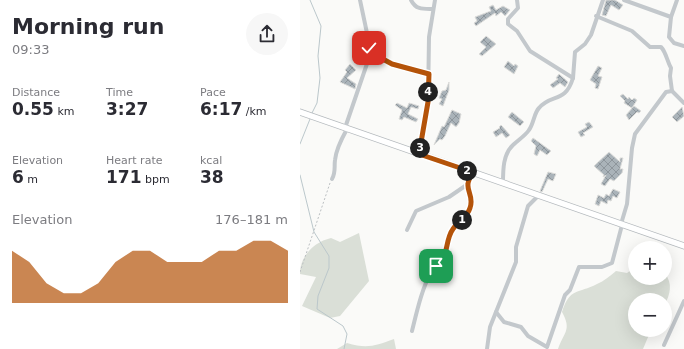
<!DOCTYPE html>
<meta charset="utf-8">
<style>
:root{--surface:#fff;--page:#f7f7f7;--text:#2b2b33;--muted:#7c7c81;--accent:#b45309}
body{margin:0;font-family:"DejaVu Sans",sans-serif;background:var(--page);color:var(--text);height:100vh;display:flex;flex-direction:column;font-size:15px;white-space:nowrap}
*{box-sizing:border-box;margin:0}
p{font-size:13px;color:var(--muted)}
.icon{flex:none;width:22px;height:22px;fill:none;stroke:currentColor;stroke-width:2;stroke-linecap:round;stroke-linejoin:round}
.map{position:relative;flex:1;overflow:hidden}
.details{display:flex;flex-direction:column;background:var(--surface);width:300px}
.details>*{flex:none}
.fabs{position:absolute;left:328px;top:241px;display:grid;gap:8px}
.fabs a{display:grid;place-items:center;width:44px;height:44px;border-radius:50%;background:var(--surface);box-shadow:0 4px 16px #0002;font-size:20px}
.pin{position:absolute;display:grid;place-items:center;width:34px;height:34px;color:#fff;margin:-17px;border-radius:8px;box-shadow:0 2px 6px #0006}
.km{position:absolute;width:20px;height:20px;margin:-10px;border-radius:50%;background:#222;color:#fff;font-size:11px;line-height:20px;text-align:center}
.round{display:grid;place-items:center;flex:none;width:42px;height:42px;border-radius:21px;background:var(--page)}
.headline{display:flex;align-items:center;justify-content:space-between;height:68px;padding:0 12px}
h1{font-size:22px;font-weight:700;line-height:30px}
.figures{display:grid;grid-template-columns:repeat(3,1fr);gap:6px;height:68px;padding:4px 12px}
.figures div{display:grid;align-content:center}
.figures b{font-size:17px;font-weight:700}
.figures small{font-size:11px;font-weight:400}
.figures p{font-size:11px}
.chart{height:112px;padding:8px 12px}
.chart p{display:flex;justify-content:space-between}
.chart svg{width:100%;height:72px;margin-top:4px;fill:var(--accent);opacity:.7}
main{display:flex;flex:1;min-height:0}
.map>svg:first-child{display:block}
.grass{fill:#dadfd7}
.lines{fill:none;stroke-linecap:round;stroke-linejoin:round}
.stream{stroke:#bbc7cb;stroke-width:1}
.building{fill:url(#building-cross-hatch);stroke:#dcdcda}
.major-casing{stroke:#b5babe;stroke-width:7}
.path{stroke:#bbbfc2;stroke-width:1;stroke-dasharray:2 2;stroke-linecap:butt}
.minor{stroke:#c3c8cc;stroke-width:4}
.major{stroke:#fff;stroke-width:5.5}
.route-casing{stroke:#fff;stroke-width:8}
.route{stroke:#b45309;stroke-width:5}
</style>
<main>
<section class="details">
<div class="headline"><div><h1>Morning run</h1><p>09:33</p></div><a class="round"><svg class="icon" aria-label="share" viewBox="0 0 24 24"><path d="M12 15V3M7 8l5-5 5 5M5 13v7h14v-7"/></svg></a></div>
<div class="figures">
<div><p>Distance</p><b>0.55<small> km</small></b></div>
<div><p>Time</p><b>3:27</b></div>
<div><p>Pace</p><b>6:17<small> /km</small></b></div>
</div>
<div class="figures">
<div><p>Elevation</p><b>6<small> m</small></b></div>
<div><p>Heart rate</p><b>171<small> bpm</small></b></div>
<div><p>kcal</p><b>38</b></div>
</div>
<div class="chart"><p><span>Elevation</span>176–181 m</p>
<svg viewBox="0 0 160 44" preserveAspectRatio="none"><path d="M0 44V12L10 19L20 32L30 38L40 38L50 32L60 19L70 12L80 12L90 19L100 19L110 19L120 12L130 12L140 6L150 6L160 12V44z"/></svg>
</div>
</section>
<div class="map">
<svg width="384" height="349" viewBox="0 0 384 349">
<defs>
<pattern id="building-cross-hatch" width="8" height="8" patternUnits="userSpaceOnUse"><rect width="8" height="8" fill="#aab3b9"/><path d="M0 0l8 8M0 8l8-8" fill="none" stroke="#8e969c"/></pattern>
</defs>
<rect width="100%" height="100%" fill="#fafaf8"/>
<g class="grass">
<path d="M59 233 69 281 40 316 30 318 2 306 16 277 0 274C0 256 14 242 31 238L40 242Z"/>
<path d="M335 267V278H365V274C373 283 370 295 365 304V300H335V330H351L343 349H258C264 332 272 330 262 312 270 287 278 294 297 284 304 281 310 276 316 271L327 273Z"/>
<path d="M94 339 96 349H37L47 343C67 349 75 346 94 339Z"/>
</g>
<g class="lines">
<g class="stream">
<polyline points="10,0 21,26 18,56 20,78 17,103 12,113"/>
<polyline points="0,144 10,119"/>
<polyline points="0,175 14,232 29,256 29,268 18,296 17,309 43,326 47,334 44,349"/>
</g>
</g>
<g class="building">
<polygon points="306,0 315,0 323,5 319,10 311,5 306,16 302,15"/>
<polygon points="193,5 196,10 203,6 210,10 205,16 201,12 196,16 195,13 176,26 174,23 177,21 175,17 191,11 189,7"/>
<polygon points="186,36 196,44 182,56 179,54 186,47 180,42"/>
<polygon points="208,61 214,66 215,64 218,66 214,74 204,67"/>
<polygon points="50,64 56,70 47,78 56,84 55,89 40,82 47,72 45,70"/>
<polygon points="298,66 302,68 298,76 302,77 298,89 295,88 296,84 290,80"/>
<polygon points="259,74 268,82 265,87 260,83 253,88 250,85 258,79 256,78"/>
<polygon points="149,82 149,90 143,106 139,104 142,99 139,98 142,91 146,90"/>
<polygon points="323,94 328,99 329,97 332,100 334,98 337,100 332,108 324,103 325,101 320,96"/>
<polygon points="97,103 107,108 109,103 119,106 118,109 111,107 108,114 118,119 116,122 104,117 102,120 99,119 102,110 95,105"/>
<polygon points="334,106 341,111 339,113 337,112 329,120 326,115"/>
<polygon points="382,107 384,116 377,122 372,117"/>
<polygon points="152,110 161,114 159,123 156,127 151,123 145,136 142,140 140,139 134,145 142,126 144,127"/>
<polygon points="212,112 224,122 220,126 208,117"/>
<polygon points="289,122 293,127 283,133 285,135 281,137 278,132 287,127 285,124"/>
<polygon points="201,125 210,135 206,138 202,133 196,137 193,132 200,128 199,127"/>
<polygon points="233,138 251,151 247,155 240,150 237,156 234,154 236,146 231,141"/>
<polygon points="309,152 320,162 320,158 323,158 320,169 323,169 322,173 314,181 310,179 305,186 301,184 306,175 303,177 304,175 294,166"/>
<polygon points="248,172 256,174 253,181 248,179 242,192 240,191"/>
<polygon points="313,189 320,192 317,198 313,196 311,201 308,200 307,204 301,201 299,206 295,204 298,195 304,198 306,194 309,196"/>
</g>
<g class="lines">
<defs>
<polyline id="major" points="0,112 384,246"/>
</defs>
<use href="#major" class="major-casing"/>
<polyline class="path" points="0,272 30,183"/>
<g class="minor">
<path d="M111 0C116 10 123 9 133 9"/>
<polyline points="324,0 371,17 369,37 374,43 384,46"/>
<path d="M296 16 332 31 350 47H361C366 52 367 61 371 68L370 76 372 91"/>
<polyline points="371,17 377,0"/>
<polyline points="71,52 92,64 129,74"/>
<polyline points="273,78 275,52 285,44 291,35 303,0"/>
<polyline points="45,128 71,52 60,0"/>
<polyline points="119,154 128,102 129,37 135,0"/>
<path d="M32 179C36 172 34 167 35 160 36 149 42 138 47 129"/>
<path d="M203 183C203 170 203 154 213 145 218 140 225 136 229 130 234 123 234 113 239 108 252 93 265 104 273 78L230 51 217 31 208 24V19L218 8 217 0"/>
<polyline points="321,224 327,204 332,148 335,134 366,92 372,91 384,103"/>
<polyline points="107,230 116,211 149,197 168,184 172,172"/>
<polyline points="196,312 204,322 221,327 228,336 247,347 265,295 270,290 279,267 302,267 312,263 322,225"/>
<path d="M112 331C117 311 122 288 132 270 135 264 141 265 145 258 149 249 146 240 151 231 156 222 167 219 170 208 173 199 170 193 168 184"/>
<polyline points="364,345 384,301"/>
<polyline points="187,349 190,327 216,262 216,247 228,206 239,195"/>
</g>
<use href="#major" class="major"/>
</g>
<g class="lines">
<defs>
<path id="route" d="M69 48 70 52 92 64 129 74 128 102 119 154 172 172C171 176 168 181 168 184 167 192 174 197 170 208 167 218 158 221 153 229 146 238 148 252 141 264L136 266"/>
</defs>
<use href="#route" class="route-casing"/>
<use href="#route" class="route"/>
</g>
</svg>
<div class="fabs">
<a>+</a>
<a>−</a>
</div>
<div class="pin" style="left:136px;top:266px;background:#1e9e55"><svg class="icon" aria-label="arrive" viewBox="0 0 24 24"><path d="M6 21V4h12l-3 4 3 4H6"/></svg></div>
<div class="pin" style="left:69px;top:48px;background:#d93025"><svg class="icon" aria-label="check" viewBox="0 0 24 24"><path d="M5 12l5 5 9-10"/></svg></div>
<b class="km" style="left:162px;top:220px">1</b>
<b class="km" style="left:167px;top:171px">2</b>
<b class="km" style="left:120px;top:148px">3</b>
<b class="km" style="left:128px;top:92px">4</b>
</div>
</main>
